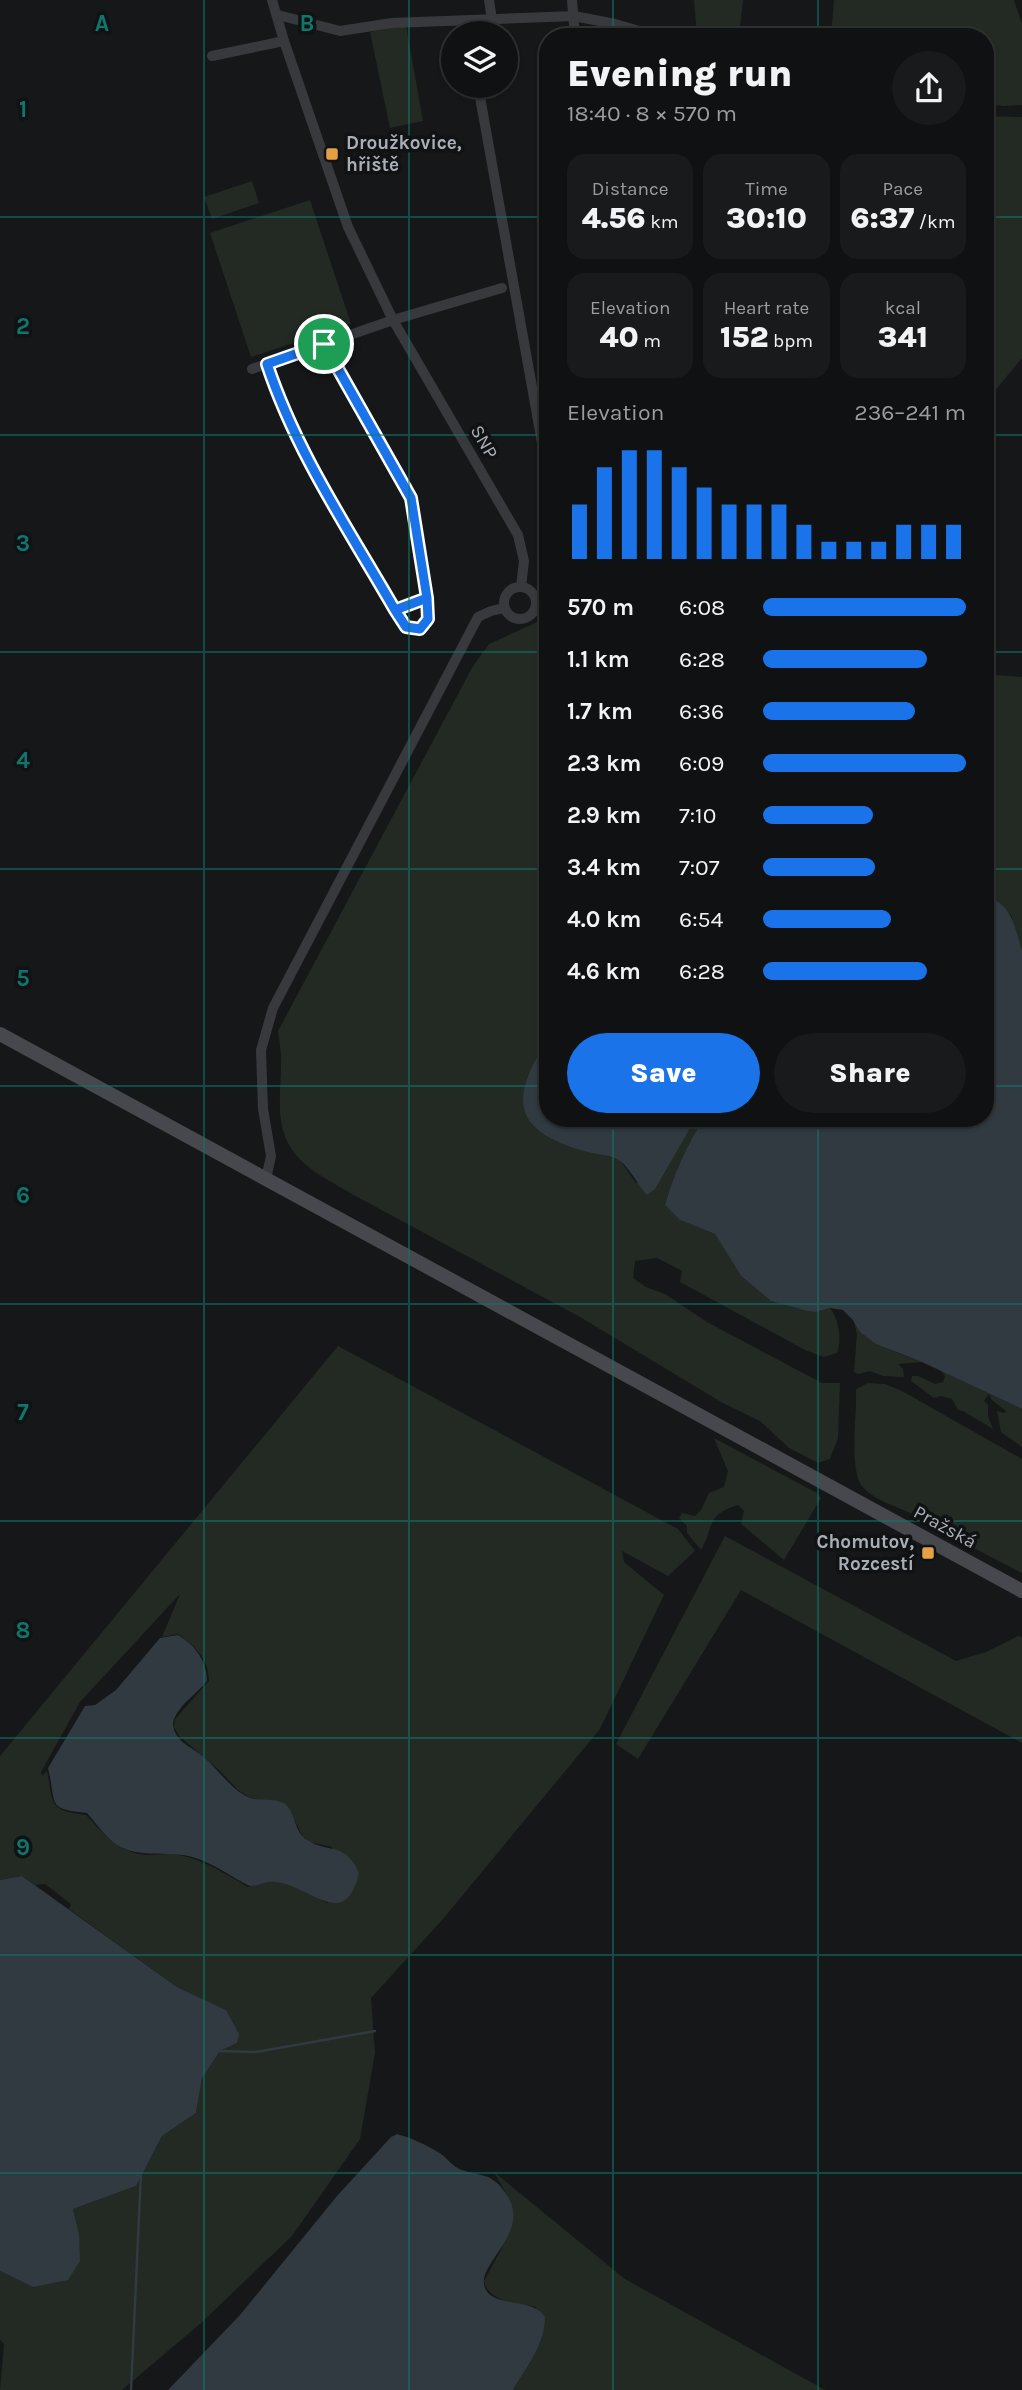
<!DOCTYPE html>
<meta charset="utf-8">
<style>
:root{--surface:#101112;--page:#191a1b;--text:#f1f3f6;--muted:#9c9d9f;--line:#303132;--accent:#1a73e8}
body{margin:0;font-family:Karla,sans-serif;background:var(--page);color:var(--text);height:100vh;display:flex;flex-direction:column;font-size:26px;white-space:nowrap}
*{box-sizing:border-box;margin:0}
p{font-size:23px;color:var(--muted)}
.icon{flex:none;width:38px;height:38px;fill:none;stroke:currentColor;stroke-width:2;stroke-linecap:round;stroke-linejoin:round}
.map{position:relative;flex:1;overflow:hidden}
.sheet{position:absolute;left:539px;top:28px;width:455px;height:1099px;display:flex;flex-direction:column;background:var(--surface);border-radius:28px;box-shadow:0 2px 5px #0004,0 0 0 2px var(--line)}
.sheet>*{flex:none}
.controls{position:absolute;left:441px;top:21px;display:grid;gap:14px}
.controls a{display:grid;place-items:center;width:77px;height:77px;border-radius:50%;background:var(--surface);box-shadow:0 2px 5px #0004,0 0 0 2px var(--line);font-size:35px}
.pin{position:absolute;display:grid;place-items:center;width:60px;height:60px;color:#fff;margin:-30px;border:4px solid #fff;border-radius:50%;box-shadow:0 2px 7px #0007}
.round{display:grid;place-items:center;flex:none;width:74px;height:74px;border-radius:37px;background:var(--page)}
.head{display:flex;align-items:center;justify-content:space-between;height:119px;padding:0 28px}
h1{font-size:38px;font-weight:800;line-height:52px}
.stats{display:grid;grid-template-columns:repeat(3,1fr);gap:10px;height:119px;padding:7px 28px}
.stats div{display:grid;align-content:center;border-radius:18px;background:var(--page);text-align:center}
.stats b{font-size:30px;font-weight:800}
.stats small{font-size:19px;font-weight:400}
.stats p{font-size:19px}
.chart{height:196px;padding:14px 28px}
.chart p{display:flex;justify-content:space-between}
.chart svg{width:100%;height:126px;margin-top:7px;stroke:var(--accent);stroke-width:6}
.cta{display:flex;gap:14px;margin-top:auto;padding:14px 28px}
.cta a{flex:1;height:80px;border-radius:42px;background:var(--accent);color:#fff;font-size:28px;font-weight:800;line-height:80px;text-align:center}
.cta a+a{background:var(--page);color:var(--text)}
ul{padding:0 28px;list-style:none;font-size:23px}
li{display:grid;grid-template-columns:112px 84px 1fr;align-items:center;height:52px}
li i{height:18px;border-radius:9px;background:var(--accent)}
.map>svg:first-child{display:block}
.green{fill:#232a23;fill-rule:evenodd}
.water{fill:#303a40}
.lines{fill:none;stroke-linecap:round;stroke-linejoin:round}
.stream{stroke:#303a40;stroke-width:2.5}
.minor{stroke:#38393d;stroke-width:10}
.secondary{stroke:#46484d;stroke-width:14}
.route-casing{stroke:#fff;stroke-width:14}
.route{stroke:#1a73e8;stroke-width:9}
.grid{fill:none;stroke:#0f766e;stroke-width:2;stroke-opacity:0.55}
.poi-dot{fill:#e3a143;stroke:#111213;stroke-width:2.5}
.labels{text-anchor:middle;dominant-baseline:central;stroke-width:7;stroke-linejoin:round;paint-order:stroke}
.poi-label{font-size:19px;font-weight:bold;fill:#a9afb7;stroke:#111213;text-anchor:start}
.street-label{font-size:19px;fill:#a9afb7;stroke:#111213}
.grid-label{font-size:23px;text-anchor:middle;font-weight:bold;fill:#0f766e;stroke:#111213;stroke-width:7;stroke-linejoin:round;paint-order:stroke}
</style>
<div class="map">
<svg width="1022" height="2390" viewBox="0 0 1022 2390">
<rect width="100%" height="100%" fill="#161718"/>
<g class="green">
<polygon points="694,0 743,0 739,37 697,37"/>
<polygon points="834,0 1014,0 1022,24 1022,105 1004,106 985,104 985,37 831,37"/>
<polygon points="406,25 423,121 390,128 370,32"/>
<polygon points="985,116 1022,117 1022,358 985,403"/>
<polygon points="252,181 259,203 212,219 204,197"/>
<polygon points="310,200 351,324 251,357 210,233"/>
<path d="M544 619 548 621V1039L527 1079 556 1141 620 1160 636 1183 686 1135 696 1118H704C686 1147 674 1173 665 1205L680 1220 715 1234 741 1276 771 1301 807 1311 816 1312 830 1308C839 1319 842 1340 837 1353L824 1357 805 1350 680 1282 682 1271 657 1258 635 1261 633 1278 646 1287 665 1294 707 1322 803 1373 822 1383H840L838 1438 830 1459 818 1463 789 1448 760 1421 721 1402 580 1317 350 1193C335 1184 318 1175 305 1164 270 1134 282 1096 281 1058 281 1049 279 1040 278 1031L473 666 489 644Z"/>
<polygon points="985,674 1022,677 1022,950 1011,915 989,897 985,897"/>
<path d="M853 1319C866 1343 897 1353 922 1362L898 1364 903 1369 904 1377 883 1376 870 1371 858 1374 854 1372 857 1334Z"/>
<path d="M338 1346 678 1529 695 1551 668 1576 622 1551 624 1562 664 1595 600 1729 443 1919 371 1998 375 2053 360 2139 292 2236 201 2323 122 2390H0L4 2344 0 2340V2271L33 2287 79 2234 73 2209 136 2186 162 2136 196 2113 202 2078 220 2051 237 2043 226 2010 177 1987 69 1909 71 1904 45 1884 35 1885 22 1876 0 1880V1756ZM180 1594 162 1637 178 1634C195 1646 209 1659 209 1681L175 1719 174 1727 179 1736 218 1769 238 1790 249 1797 265 1801H280L292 1815 303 1837 309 1842 332 1847 328 1903C310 1895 285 1875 264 1881 258 1883 255 1886 248 1887 227 1875 203 1859 179 1855 169 1853 158 1855 147 1855 118 1853 104 1834 86 1815 48 1810 54 1806 47 1771L42 1776 41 1772 80 1702Z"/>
<polygon points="940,1370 1022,1409 1022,1447 1001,1432 997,1411 1004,1413 1006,1411 992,1400 989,1394 984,1401 988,1404 988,1416 993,1429 963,1411 958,1410 952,1399 941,1396 934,1398 911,1381 912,1376 918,1376 935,1384 943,1382 945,1376"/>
<path d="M868 1383 885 1384 902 1391 1022 1459V1573C993 1558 964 1543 936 1529 929 1526 924 1520 918 1517 903 1508 866 1499 859 1481 850 1457 857 1416 856 1389Z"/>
<path d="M714 1438 817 1493 821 1498 784 1560 741 1524 744 1511 738 1505C705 1515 714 1528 701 1550L687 1533V1526L679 1518 682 1513 695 1516 701 1510 709 1493 724 1487 728 1471Z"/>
<polygon points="725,1536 956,1661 986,1652 1018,1636 1022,1637 1022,1743 741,1590 638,1759 616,1744"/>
<path d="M494 2172 625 2279 825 2390H513L519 2380 536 2307C517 2303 488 2302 484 2281L503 2246 508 2196Z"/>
</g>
<g class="water">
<path d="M985 897C1012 902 1015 928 1022 950V1409L922 1362 876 1344 860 1332 853 1320 843 1310 830 1308 816 1312 807 1311 771 1301 741 1276 715 1234 680 1220 665 1205C674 1173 686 1147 704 1118H985Z"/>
<path d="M548 1039V1118H696L655 1189 647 1195C640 1187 627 1165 620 1161 612 1155 594 1154 584 1151 511 1130 510 1098 548 1039Z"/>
<path d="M178 1635C195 1645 207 1661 207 1681 198 1693 181 1703 175 1717 171 1724 174 1732 178 1737 184 1745 192 1748 200 1754 216 1766 229 1788 248 1797 259 1802 276 1797 285 1804 296 1813 294 1832 307 1840 329 1854 345 1841 359 1873 346 1929 315 1891 282 1883 265 1879 264 1885 250 1886 231 1877 212 1862 192 1857 167 1850 139 1859 117 1845 105 1837 96 1823 87 1813 45 1809 57 1804 48 1768L85 1706 95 1705 116 1690 160 1638Z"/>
<polygon points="22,1876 177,1987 226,2010 239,2034 237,2043 220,2051 202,2078 196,2113 162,2136 136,2186 73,2209 79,2234 80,2261 68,2280 33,2287 0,2271 0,1880"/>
<path d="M397 2134C412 2138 427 2145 441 2154 448 2159 453 2167 462 2170 470 2173 479 2174 488 2177 496 2181 502 2187 507 2195 532 2234 475 2264 485 2288 493 2308 533 2297 545 2317 545 2345 526 2367 513 2390H168L240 2315 337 2196 391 2137Z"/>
</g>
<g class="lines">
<g class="stream">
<polyline points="216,2051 256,2052 375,2031"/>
<polyline points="131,2390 141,2173"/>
</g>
<g class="minor">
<polyline points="272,0 284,41 348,227 393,320 518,535 524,561 521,587"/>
<polyline points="489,0 492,20"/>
<polyline points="572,0 575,37"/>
<polyline points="278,15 340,31 392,23 574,16 615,24 657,36"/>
<polyline points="212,56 284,41"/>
<polyline points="478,86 548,476"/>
<path d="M267 364C297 456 355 540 403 624L410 630 420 629 427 623 429 614 411 498 324 344"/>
<polyline points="252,369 393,320 502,288"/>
<circle cx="520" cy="603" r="16"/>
<polyline points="536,607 548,608"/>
<polyline points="395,610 427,598"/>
<polyline points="266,1179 271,1156 263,1109 261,1050 273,1008 478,617 491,611 504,608"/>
</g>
<polyline class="secondary" points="0,1034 1022,1591"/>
</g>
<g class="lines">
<defs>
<path id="route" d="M324 344 411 498 427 598 395 610 406 627 420 629 428 619 427 598 395 610C349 530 296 452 267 364L324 344"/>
</defs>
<use href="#route" class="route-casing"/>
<use href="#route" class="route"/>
</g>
<path class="grid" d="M204 0V2390M409 0V2390M613 0V37M818 0V37M0 217H548M985 217H1022M0 435H548M985 435H1022M0 652H548M985 652H1022M0 869H548M985 869H1022M0 1086H548M985 1086H1022M613 1118V2390M818 1118V2390M0 1304H1022M0 1521H1022M0 1738H1022M0 1955H1022M0 2173H1022"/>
<g class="poi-dot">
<rect x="325" y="147" width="14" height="14" rx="3.5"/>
<rect x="921" y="1546" width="14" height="14" rx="3.5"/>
</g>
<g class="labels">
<g class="poi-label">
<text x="346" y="143">Droužkovice,<tspan x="346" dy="22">hřiště</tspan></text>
<text x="914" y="1542" text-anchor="end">Chomutov,<tspan x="914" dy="22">Rozcestí</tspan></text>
</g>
<g class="street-label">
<text transform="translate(484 442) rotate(60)">SNP</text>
<text transform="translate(945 1527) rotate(29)">Pražská</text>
</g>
</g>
<g class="grid-label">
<text x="102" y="31">A</text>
<text x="307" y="31">B</text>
<text x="23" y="117">1</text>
<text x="23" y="334">2</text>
<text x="23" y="551">3</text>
<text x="23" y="768">4</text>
<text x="23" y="986">5</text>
<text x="23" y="1203">6</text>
<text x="23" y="1420">7</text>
<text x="23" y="1638">8</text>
<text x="23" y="1855">9</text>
</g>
</svg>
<div class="controls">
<a><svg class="icon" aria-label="layers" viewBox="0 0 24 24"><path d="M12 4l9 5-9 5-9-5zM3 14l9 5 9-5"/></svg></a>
</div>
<div class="pin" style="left:324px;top:344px;background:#1e9e55"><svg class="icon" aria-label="arrive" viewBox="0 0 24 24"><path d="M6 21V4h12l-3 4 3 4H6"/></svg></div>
<section class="sheet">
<div class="head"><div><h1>Evening run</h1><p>18:40 · 8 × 570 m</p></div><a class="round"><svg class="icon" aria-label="share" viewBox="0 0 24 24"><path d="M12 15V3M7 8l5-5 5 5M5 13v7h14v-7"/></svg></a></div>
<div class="stats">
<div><p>Distance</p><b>4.56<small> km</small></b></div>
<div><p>Time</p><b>30:10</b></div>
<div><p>Pace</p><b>6:37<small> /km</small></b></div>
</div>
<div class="stats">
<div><p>Elevation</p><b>40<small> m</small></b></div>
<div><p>Heart rate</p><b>152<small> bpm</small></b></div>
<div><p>kcal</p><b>341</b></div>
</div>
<div class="chart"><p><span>Elevation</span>236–241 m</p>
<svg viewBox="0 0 160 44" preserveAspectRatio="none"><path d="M5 44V25M15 44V12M25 44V6M35 44V6M45 44V12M55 44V19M65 44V25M75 44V25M85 44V25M95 44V32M105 44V38M115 44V38M125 44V38M135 44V32M145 44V32M155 44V32"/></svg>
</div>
<ul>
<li><b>570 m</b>6:08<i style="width:100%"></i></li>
<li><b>1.1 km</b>6:28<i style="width:81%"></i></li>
<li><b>1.7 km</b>6:36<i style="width:75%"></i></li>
<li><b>2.3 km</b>6:09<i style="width:100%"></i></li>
<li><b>2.9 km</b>7:10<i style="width:54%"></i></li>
<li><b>3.4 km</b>7:07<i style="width:55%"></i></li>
<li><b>4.0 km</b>6:54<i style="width:63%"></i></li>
<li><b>4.6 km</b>6:28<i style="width:81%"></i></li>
</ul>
<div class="cta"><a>Save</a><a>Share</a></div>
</section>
</div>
